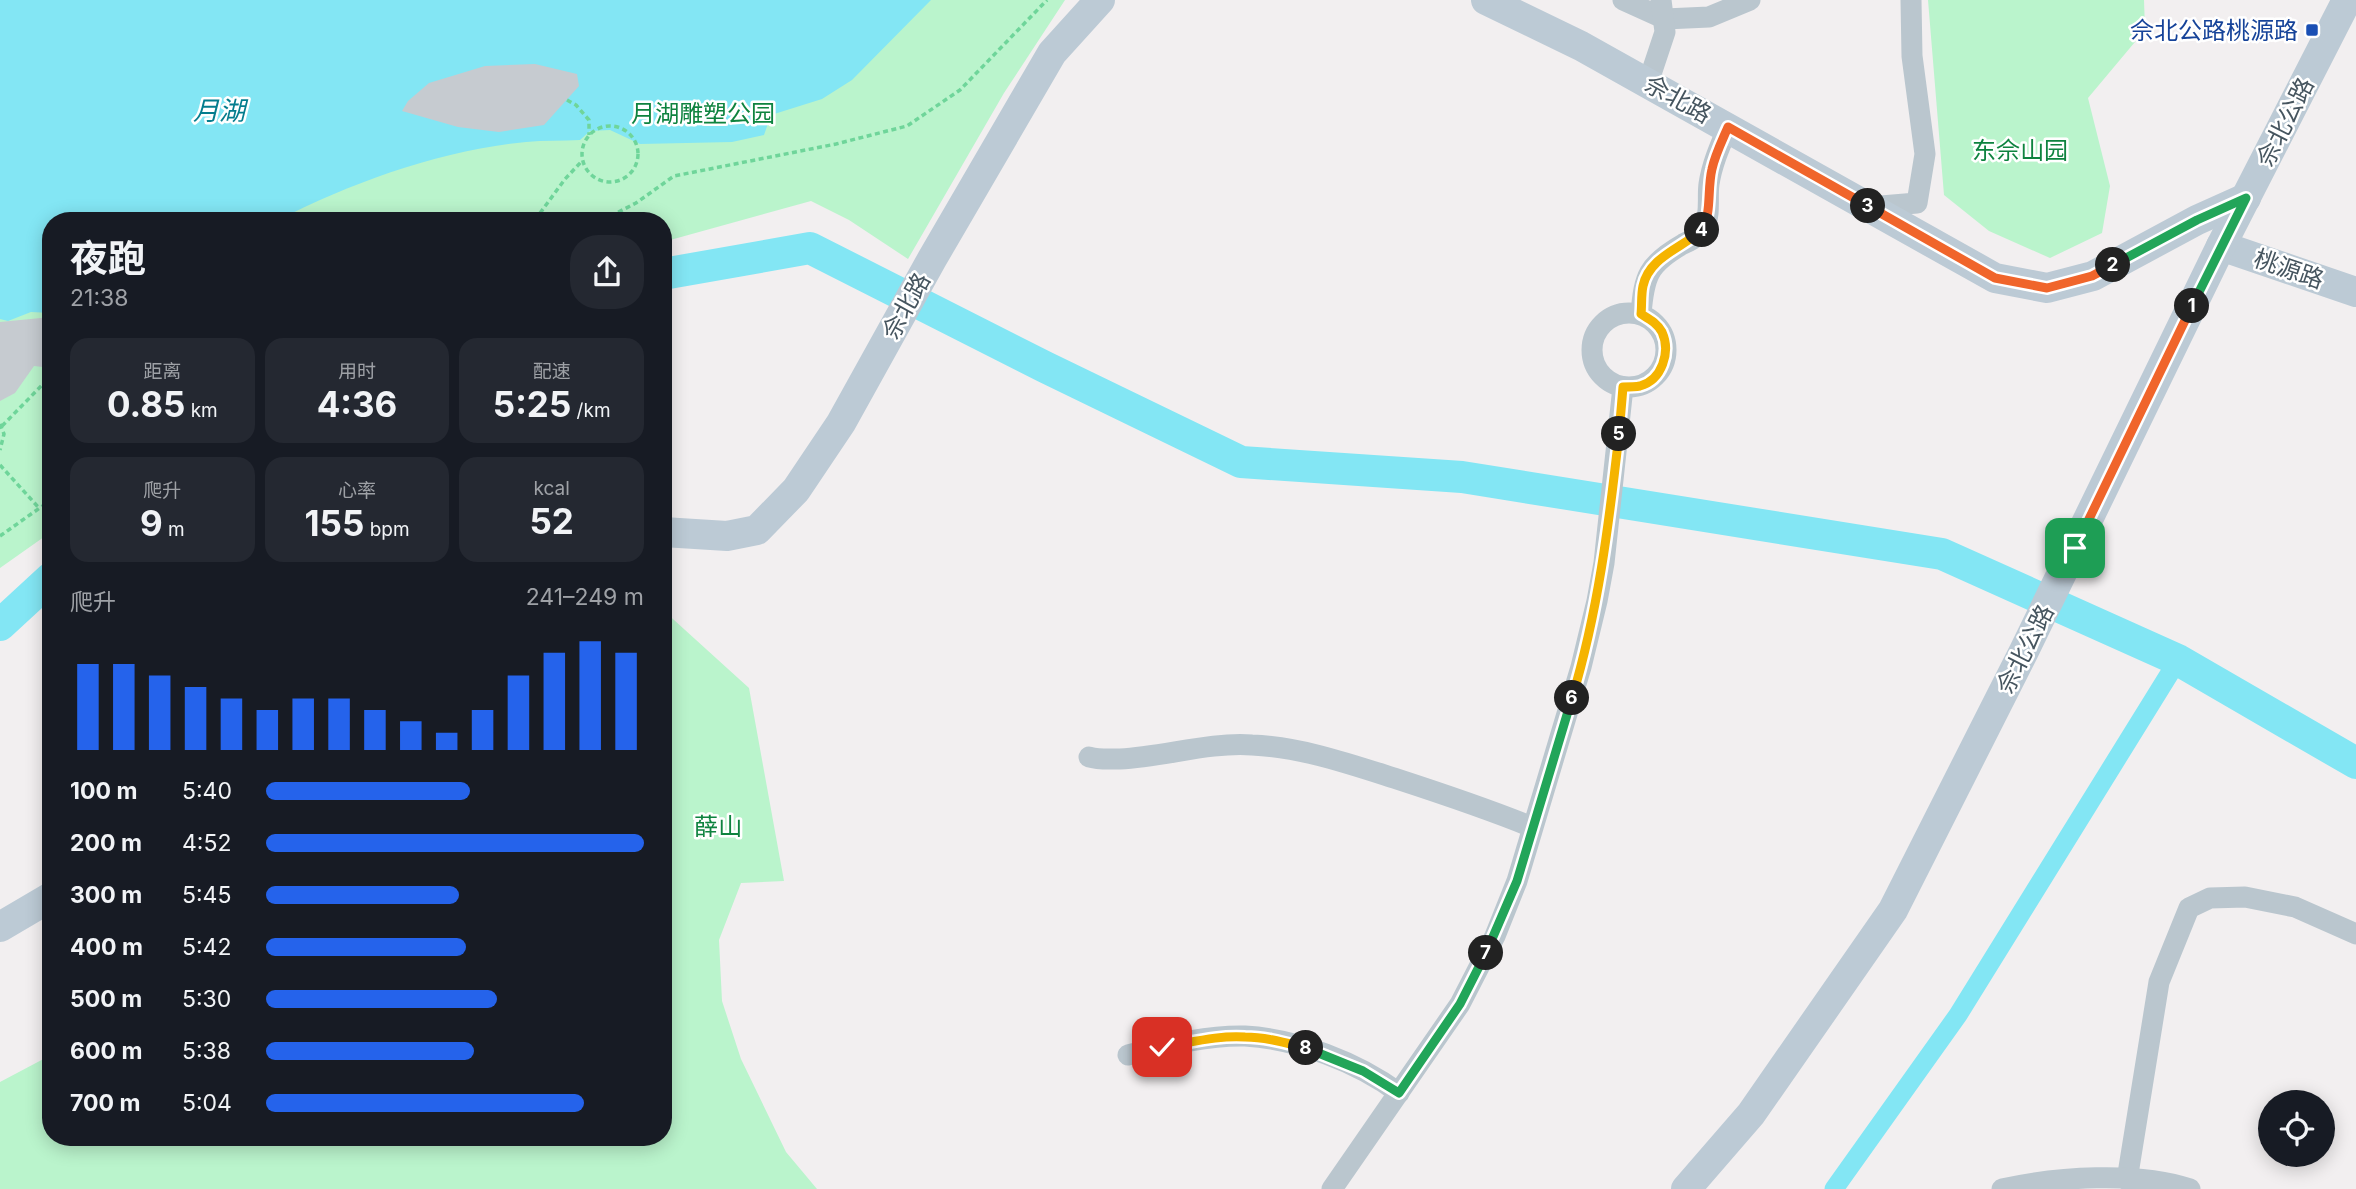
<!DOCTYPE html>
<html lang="zh">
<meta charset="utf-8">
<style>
:root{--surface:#171b24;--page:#242831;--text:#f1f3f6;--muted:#9ea1a6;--accent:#2563eb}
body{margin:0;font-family:Inter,"Noto Sans SC",sans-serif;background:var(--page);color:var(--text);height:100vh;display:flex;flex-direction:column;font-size:26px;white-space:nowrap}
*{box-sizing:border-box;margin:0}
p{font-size:23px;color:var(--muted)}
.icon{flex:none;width:38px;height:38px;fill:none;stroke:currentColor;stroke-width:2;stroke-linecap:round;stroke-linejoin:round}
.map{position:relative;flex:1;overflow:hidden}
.details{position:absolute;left:42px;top:212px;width:630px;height:934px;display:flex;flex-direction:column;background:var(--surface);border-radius:28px;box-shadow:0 4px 18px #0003}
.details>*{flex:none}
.controls{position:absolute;left:2258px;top:1090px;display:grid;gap:14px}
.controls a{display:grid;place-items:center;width:77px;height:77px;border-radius:50%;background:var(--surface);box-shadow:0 4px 18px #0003;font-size:35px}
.pin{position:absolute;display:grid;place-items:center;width:60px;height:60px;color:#fff;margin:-30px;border-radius:14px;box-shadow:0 4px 10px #0006}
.km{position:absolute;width:35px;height:35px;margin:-18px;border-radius:50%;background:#222;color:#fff;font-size:19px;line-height:35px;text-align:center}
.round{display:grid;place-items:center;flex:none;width:74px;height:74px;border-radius:28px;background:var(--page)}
.overview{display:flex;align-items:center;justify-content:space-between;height:119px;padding:0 28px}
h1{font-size:38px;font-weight:700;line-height:52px}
.stats{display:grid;grid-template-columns:repeat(3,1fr);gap:10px;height:119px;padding:7px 28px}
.stats div{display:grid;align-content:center;border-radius:18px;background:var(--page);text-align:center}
.stats b{font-size:35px;font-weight:700}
.stats small{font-size:19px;font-weight:400}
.stats p{font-size:19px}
.chart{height:196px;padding:14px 28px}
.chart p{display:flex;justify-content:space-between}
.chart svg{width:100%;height:126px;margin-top:7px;stroke:var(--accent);stroke-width:6}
ul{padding:0 28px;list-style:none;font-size:23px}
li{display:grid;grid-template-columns:112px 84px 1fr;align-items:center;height:52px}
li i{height:18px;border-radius:9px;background:var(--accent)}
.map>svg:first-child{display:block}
.green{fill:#baf4cc}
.water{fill:#83e6f4}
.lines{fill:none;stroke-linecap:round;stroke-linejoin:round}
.canal{stroke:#83e6f4;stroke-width:19}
.river{stroke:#83e6f4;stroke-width:32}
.building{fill:#c6cbd0}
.path{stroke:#6fd59a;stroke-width:3.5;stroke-dasharray:5 3.5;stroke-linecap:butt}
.street{stroke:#bac6ce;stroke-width:21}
.secondary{stroke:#bccad5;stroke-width:30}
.split-1-casing{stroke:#fff;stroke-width:14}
.split-2-casing{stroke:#fff;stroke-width:14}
.split-3-casing{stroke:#fff;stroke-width:14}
.split-4-casing{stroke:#fff;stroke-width:14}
.split-5-casing{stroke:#fff;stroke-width:14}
.split-6-casing{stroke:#fff;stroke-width:14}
.split-7-casing{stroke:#fff;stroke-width:14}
.split-8-casing{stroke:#fff;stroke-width:14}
.split-9-casing{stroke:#fff;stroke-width:14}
.split-1{stroke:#f0652b;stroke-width:9}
.split-2{stroke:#22a559;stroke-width:9}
.split-3{stroke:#f0652b;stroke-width:9}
.split-4{stroke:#f0652b;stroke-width:9}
.split-5{stroke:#f5b400;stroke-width:9}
.split-6{stroke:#f5b400;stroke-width:9}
.split-7{stroke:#22a559;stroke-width:9}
.split-8{stroke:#22a559;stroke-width:9}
.split-9{stroke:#f5b400;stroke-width:9}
.transit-dot{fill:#1a4fb4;stroke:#fff;stroke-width:2.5}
.labels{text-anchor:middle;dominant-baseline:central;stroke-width:5;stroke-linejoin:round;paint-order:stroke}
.transit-label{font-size:24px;fill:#164399;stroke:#fff;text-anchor:end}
.street-label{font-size:24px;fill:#46555f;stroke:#fff}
.park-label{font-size:24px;fill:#0e833f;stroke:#fff}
.water-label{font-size:26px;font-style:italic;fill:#047d8e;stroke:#fff}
</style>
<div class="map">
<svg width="2356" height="1189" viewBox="0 0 2356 1189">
<rect width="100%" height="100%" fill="#f2eff0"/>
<g class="green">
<polygon points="0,0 1065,0 1004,93 908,259 849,220 811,201 663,242 663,220 51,220 51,532 0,568"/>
<polygon points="1928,0 2144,0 2145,30 2088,98 2110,186 2102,233 2050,258 1989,231 1944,195"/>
<polygon points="663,610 749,688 784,881 741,883 719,940 722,1001 741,1059 786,1152 817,1189 0,1189 0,1082 51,1055 51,1138 663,1138"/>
</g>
<path class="water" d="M0 0H931L852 80 822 99 771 115 764 135 732 142 640 144 610 130 590 131 580 140C562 141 544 140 526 142 443 150 352 182 279 220H51V313L31 312 8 321 0 319Z"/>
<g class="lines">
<polyline class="canal" points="1834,1189 1958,1015 2178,660"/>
<g class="river">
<polyline points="663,274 810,248 1045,367 1241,462 1462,477 1942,554 2178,660 2356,763"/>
<polyline points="0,625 51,578"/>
</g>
</g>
<g class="building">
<polygon points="535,64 577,74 579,86 544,125 499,132 458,127 402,111 408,101 429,83 485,66"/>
<polygon points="51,317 51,368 34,366 15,393 0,401 0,322"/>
</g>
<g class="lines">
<g class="path">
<polyline points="567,100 576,105 589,120 589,135"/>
<circle cx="610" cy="154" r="28"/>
<polyline points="535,220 565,179 582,161"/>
<polyline points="603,220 636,203 674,176 836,144 907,126 960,90 1047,0"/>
<polyline points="0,424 4,434 0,450"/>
<polyline points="2,426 51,376"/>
<polyline points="0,465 39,508"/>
<polyline points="0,536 51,500"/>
</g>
<g class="street">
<polyline points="1623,0 1665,19 1709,17 1750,0"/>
<polyline points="1648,83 1665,32 1661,0"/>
<polyline points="1869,207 1917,203 1925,154 1912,56 1911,0"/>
<circle cx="1629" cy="350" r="37"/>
<path d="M1641 314C1644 276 1648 264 1683 244 1690 241 1701 235 1704 228 1711 214 1707 198 1709 184 1712 164 1720 146 1728 127"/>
<path d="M1089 757C1099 760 1109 759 1120 759 1164 757 1208 742 1252 745 1301 747 1350 764 1397 779 1443 794 1488 809 1532 827"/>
<path d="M1128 1055C1165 1046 1206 1035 1245 1036 1297 1039 1357 1062 1399 1093"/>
<polyline points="2127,1180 2159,982 2189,908 2210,898 2245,897 2295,907 2356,934"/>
<polyline points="1332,1189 1460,1004 1495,936 1517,881 1581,667 1597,601 1604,563 1623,387"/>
<path d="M2002 1189C2055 1177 2138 1171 2190 1189"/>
</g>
<g class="secondary">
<polyline points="1486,0 1581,46 1995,278 2047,288 2093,276 2197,220 2246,198"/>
<polyline points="2221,246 2356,292"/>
<polyline points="663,532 727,536 757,530 796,490 841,423 932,259 1052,53 1100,0"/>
<polyline points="0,927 51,897"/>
<polyline points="1686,1189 1751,1114 1893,910 2024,651 2221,246 2347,0"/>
</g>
</g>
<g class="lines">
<defs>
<polyline id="split-1" points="2075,548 2192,306"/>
<polyline id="split-2" points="2113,265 2197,220 2246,198 2192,306"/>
<polyline id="split-3" points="1868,206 1995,278 2047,288 2092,276 2113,265"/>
<path id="split-4" d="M1702 230C1712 212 1707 190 1712 169 1715 155 1722 141 1728 127L1868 206"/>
<path id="split-5" d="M1619 434 1623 387C1628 387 1635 387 1640 386 1662 380 1671 352 1662 332 1657 323 1649 319 1641 314 1642 305 1641 295 1643 286 1649 257 1682 248 1702 230"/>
<path id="split-6" d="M1572 698C1598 612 1609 524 1619 434"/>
<polyline id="split-7" points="1486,953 1517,881 1572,698"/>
<polyline id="split-8" points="1306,1048 1363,1071 1399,1093 1460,1004 1486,953"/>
<path id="split-9" d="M1162 1047C1189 1043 1218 1035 1245 1037 1266 1037 1286 1043 1306 1048"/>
</defs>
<use href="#split-1" class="split-1-casing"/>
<use href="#split-2" class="split-2-casing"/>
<use href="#split-3" class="split-3-casing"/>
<use href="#split-4" class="split-4-casing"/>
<use href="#split-5" class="split-5-casing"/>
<use href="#split-6" class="split-6-casing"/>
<use href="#split-7" class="split-7-casing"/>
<use href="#split-8" class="split-8-casing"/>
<use href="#split-9" class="split-9-casing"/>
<use href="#split-1" class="split-1"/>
<use href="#split-2" class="split-2"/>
<use href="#split-3" class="split-3"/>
<use href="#split-4" class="split-4"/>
<use href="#split-5" class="split-5"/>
<use href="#split-6" class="split-6"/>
<use href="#split-7" class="split-7"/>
<use href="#split-8" class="split-8"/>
<use href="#split-9" class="split-9"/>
</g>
<rect class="transit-dot" x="2305" y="23" width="14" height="14" rx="3.5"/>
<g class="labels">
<g class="transit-label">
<text x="2298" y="30">佘北公路桃源路</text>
</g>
<g class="street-label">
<text transform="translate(1678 99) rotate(29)">佘北路</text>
<text transform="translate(2285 122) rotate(-63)">佘北公路</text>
<text transform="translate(2289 269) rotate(19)">桃源路</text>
<text transform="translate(906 306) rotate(-61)">佘北路</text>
<text transform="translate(2025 649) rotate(-63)">佘北公路</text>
</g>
<g class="park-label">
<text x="703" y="113">月湖雕塑公园</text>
<text x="2020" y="150">东佘山园</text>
<text x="718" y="826">薛山</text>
</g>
<g class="water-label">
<text x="219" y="110">月湖</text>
</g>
</g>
</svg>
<div class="controls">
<a><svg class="icon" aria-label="locate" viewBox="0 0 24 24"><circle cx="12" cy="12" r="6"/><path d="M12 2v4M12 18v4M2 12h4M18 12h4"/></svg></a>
</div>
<div class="pin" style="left:2075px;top:548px;background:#1e9e55"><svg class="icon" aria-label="arrive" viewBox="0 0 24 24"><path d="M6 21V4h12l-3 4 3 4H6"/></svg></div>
<div class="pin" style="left:1162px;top:1047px;background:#d93025"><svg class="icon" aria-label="check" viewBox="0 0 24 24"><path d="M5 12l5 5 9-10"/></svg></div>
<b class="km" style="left:2192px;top:306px">1</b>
<b class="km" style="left:2113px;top:265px">2</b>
<b class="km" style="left:1868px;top:206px">3</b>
<b class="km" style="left:1702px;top:230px">4</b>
<b class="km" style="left:1619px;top:434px">5</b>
<b class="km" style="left:1572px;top:698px">6</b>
<b class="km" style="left:1486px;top:953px">7</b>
<b class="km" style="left:1306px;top:1048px">8</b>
<section class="details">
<div class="overview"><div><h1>夜跑</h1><p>21:38</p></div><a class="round"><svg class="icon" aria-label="share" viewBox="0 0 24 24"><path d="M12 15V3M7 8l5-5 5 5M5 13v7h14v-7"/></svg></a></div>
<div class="stats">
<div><p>距离</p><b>0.85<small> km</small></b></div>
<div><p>用时</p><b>4:36</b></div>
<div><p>配速</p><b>5:25<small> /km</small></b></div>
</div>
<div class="stats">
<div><p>爬升</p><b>9<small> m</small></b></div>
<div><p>心率</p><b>155<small> bpm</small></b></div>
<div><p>kcal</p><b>52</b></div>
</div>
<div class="chart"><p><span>爬升</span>241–249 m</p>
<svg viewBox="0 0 160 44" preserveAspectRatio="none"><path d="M5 44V14M15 44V14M25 44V18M35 44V22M45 44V26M55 44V30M65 44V26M75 44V26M85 44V30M95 44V34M105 44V38M115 44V30M125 44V18M135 44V10M145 44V6M155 44V10"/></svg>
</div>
<ul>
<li><b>100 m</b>5:40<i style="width:54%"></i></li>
<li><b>200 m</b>4:52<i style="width:100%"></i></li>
<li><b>300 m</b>5:45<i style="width:51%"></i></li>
<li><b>400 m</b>5:42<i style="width:53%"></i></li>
<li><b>500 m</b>5:30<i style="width:61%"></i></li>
<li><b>600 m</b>5:38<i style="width:55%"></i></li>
<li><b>700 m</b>5:04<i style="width:84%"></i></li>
</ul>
</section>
</div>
